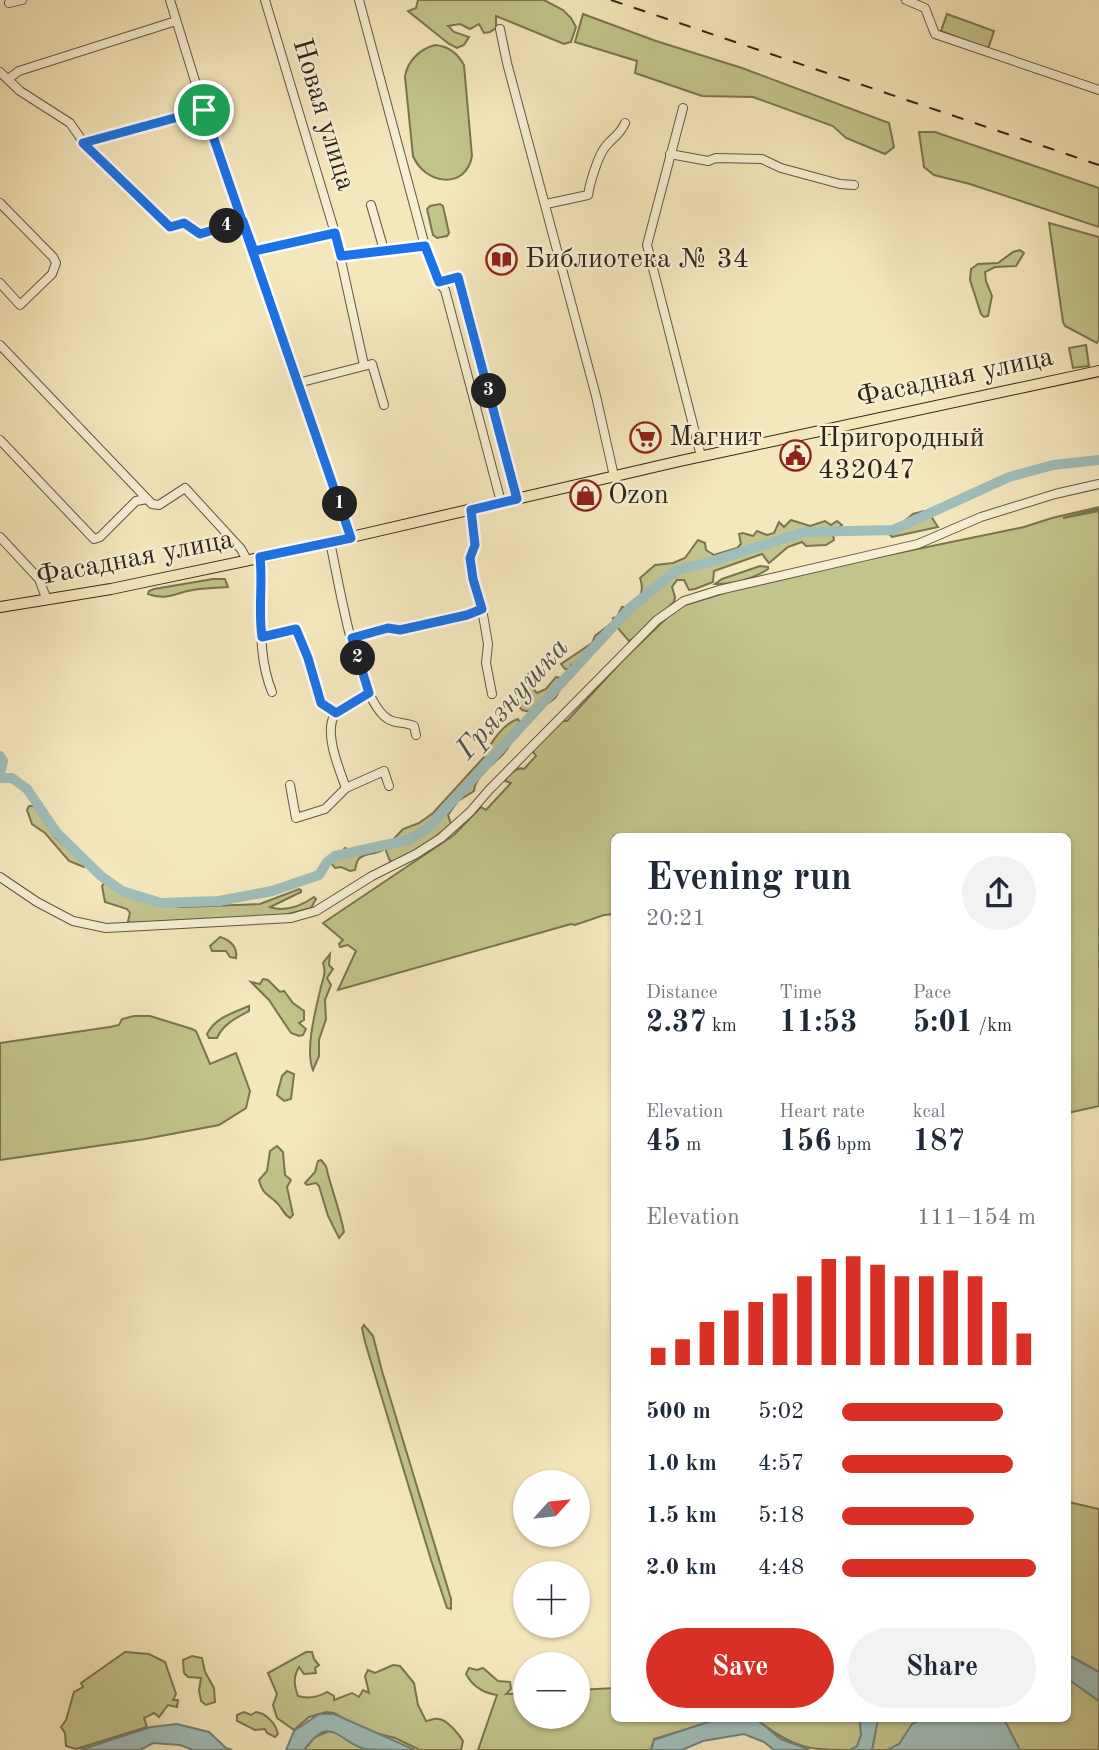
<!DOCTYPE html>
<meta charset="utf-8">
<style>
:root{--surface:#fff;--page:#f2f2f3;--text:#1f2937;--muted:#747a83;--accent:#d93025}
body{margin:0;font-family:"Old Standard TT",serif;background:var(--page);color:var(--text);height:100vh;display:flex;flex-direction:column;font-size:26px;white-space:nowrap}
*{box-sizing:border-box;margin:0}
p{font-size:23px;color:var(--muted)}
.icon{flex:none;width:38px;height:38px;fill:none;stroke:currentColor;stroke-width:2;stroke-linecap:round;stroke-linejoin:round}
.map{position:relative;flex:1;overflow:hidden}
.drawer{position:absolute;left:611px;top:833px;width:460px;height:889px;display:flex;flex-direction:column;background:var(--surface);border-radius:10px;box-shadow:0 2px 5px #0004}
.drawer>*{flex:none}
.needle{width:46px;rotate:63deg}
.fabs{position:absolute;left:513px;top:1470px;display:grid;gap:14px}
.fabs a{display:grid;place-items:center;width:77px;height:77px;border-radius:50%;background:var(--surface);box-shadow:0 2px 5px #0004;font-size:35px}
.pin{position:absolute;display:grid;place-items:center;width:60px;height:60px;color:#fff;margin:-30px;border:4px solid #fff;border-radius:50%;box-shadow:0 2px 7px #0007}
.km{position:absolute;width:35px;height:35px;margin:-18px;border-radius:50%;background:#222;color:#fff;font-size:19px;line-height:35px;text-align:center}
.round{display:grid;place-items:center;flex:none;width:74px;height:74px;border-radius:37px;background:var(--page)}
.overview{display:flex;align-items:center;justify-content:space-between;height:119px;padding:0 35px}
h1{font-size:38px;font-weight:800;line-height:52px}
.metrics{display:grid;grid-template-columns:repeat(3,1fr);gap:10px;height:119px;padding:7px 35px}
.metrics div{display:grid;align-content:center}
.metrics b{font-size:30px;font-weight:800}
.metrics small{font-size:19px;font-weight:400}
.metrics p{font-size:19px}
.chart{height:196px;padding:14px 35px}
.chart p{display:flex;justify-content:space-between}
.chart svg{width:100%;height:126px;margin-top:7px;stroke:var(--accent);stroke-width:6}
.action{display:flex;gap:14px;margin-top:auto;padding:14px 35px}
.action a{flex:1;height:80px;border-radius:42px;background:var(--accent);color:#fff;font-size:28px;font-weight:800;line-height:80px;text-align:center}
.action a+a{background:var(--page);color:var(--text)}
ul{padding:0 35px;list-style:none;font-size:23px}
li{display:grid;grid-template-columns:112px 84px 1fr;align-items:center;height:52px}
li i{height:18px;border-radius:9px;background:var(--accent)}
.map>svg:first-child{display:block}
.green{fill:#c3c38c;stroke:#7a7452;stroke-width:2}
.water{fill:#9fbeba;stroke:#73817a;stroke-width:2}
.lines{fill:none;stroke-linecap:round;stroke-linejoin:round}
.river{stroke:#9fbeba;stroke-width:10}
.minor-casing{stroke:#615642;stroke-width:10}
.major-casing{stroke:#302519;stroke-width:12}
.minor{stroke:#f8efd3;stroke-width:8}
.major{stroke:#f5e7bc;stroke-width:10}
.rail{stroke:#302519;stroke-width:2;stroke-dasharray:12 12;stroke-linecap:butt}
.route-casing{stroke:#fff;stroke-width:14}
.route{stroke:#1a73e8;stroke-width:9}
.labels{text-anchor:middle;dominant-baseline:central;stroke-width:5;stroke-linejoin:round;paint-order:stroke}
.street-label{font-size:28px;fill:#302519;stroke:#f8efd3}
.poi-label{font-size:28px;fill:#302519;stroke:#f8efd3;text-anchor:start}
.water-label{font-size:30px;font-style:italic;fill:#515349;stroke:#f8efd3}
</style>
<div class="map">
<svg width="1099" height="1750" viewBox="0 0 1099 1750">
<rect width="100%" height="100%" fill="#f5e7bc"/>
<filter id="stains"><feTurbulence type="fractalNoise" baseFrequency=".00286" numOctaves="4"/><feColorMatrix values="0 0 0 0 .2 0 0 0 0 .09 0 0 0 0 .02 0 0 0 .5 -.17"/></filter>
<radialGradient id="worn" r=".72"><stop offset=".6" stop-color="#630" stop-opacity="0"/><stop offset="1" stop-color="#630" stop-opacity=".3"/></radialGradient>
<g class="green">
<polygon points="418,0 544,0 563,10 571,18 576,27 571,42 564,44 496,16 496,28 490,32 484,33 479,24 470,29 460,24 448,26 454,32 469,37 464,45 457,48 449,44 408,11 416,8"/>
<polygon points="583,14 656,41 742,68 889,123 894,147 885,154 846,138 833,126 753,97 702,96 635,73 637,61 575,42"/>
<polygon points="947,14 994,31 988,49 941,31"/>
<path d="M435 45C448 46 458 54 464 65L472 156C466 190 425 185 413 156L405 77C407 61 420 49 435 45Z"/>
<polygon points="919,132 935,132 1099,188 1099,227 970,184 934,175 924,167"/>
<polygon points="440,204 443,206 449,233 447,236 437,238 433,235 427,209 430,206"/>
<polygon points="1049,223 1099,237 1099,340 1097,343 1065,326 1063,322"/>
<polygon points="1020,250 1024,253 1016,266 995,267 985,272 986,281 992,296 988,316 984,317 981,314 970,280 971,269 978,264 998,263 1013,252"/>
<polygon points="1086,345 1089,366 1073,368 1069,348"/>
<path d="M1099 507V509L1063 518 1099 511V1106L1068 1113V836H614V914L604 915 575 925 571 924 338 990 356 951 348 945 340 947 339 944 343 940 323 923 454 835 481 807 486 810 511 783 505 781C508 775 517 766 524 769L536 756 533 752 535 747 562 721H567L623 660 678 607 728 592 864 560 1024 527 1052 518Z"/>
<polygon points="924,511 929,513 938,527 892,537 889,534 913,514"/>
<path d="M791 520 810 526 825 521 831 525 837 521 842 525 833 534 834 540 826 545 806 546 802 542 788 547 769 563 762 554 714 571 713 582 695 589 689 590 684 580H677L672 587 675 597 674 602 636 637 629 641 617 627 603 641 584 663 571 665 570 669H565L561 664 592 643 595 636 613 622V618L617 617 622 607H629C640 598 645 592 640 578L655 565 673 563 685 558 698 540 705 543 706 550 714 555 737 548 741 544 739 534 743 533 753 536 757 531 767 535 774 533 779 522 784 527Z"/>
<path d="M760 566 768 567V569C755 578 731 585 715 584L722 579Z"/>
<path d="M213 579H225L228 587C216 588 204 588 193 590 175 593 167 601 148 594L149 591 154 589Z"/>
<polygon points="535,669 539,671 531,686 537,693 546,689 556,677 561,678 564,683 555,698 535,713 522,710 513,700 517,691 521,698 529,702 529,696 522,688 527,675"/>
<path d="M518 719 520 723C517 734 511 744 504 753 494 764 475 776 474 791L458 801 448 815 451 824 448 827 413 854 395 863 390 861 386 851 387 846 403 829 419 823 433 813 485 756C490 743 504 723 518 719Z"/>
<polygon points="29,806 34,806 56,838 84,862 86,865 84,867 69,861 45,833 32,824 27,810"/>
<path d="M371 844 381 846 383 850C376 855 363 852 358 860 356 863 356 867 355 870L350 871 341 867 335 868 330 862V858L334 854 339 855 345 848 355 852Z"/>
<path d="M105 882 126 895 140 900 157 904 182 907 260 904 299 889 301 890V892L270 907C285 912 301 906 314 897L316 899 311 908 281 916 131 923 128 921 130 913 127 909 105 902 102 886Z"/>
<path d="M220 937C230 940 238 947 236 958L230 957 226 951H212L210 946Z"/>
<path d="M330 954 329 965 333 969 327 978 331 985 325 1000 326 1019 319 1040V1056L313 1070C305 1051 315 1012 320 991 322 980 327 974 323 963Z"/>
<polygon points="263,979 268,980 280,992 284,991 293,1003 304,1011 304,1020 299,1023 306,1029 303,1035 299,1036 291,1033 269,1000 251,982 260,984"/>
<path d="M249 1006V1011C236 1018 223 1024 217 1038H209L207 1034C216 1017 233 1013 249 1006Z"/>
<polygon points="134,1016 150,1016 192,1029 196,1031 210,1064 236,1053 250,1091 246,1108 219,1125 145,1139 0,1160 0,1043 110,1027 119,1025 122,1019"/>
<polygon points="287,1071 294,1074 291,1099 284,1101 277,1095 282,1076"/>
<path d="M277 1146 283 1152 285 1175 291 1180 287 1187 293 1215 290 1218C283 1214 283 1209 278 1204 269 1194 263 1196 259 1180L267 1171 270 1151Z"/>
<path d="M321 1160 326 1166C331 1189 340 1210 344 1232L339 1238 328 1216 319 1186 316 1183 307 1185 305 1183 315 1172 318 1161Z"/>
<polygon points="364,1325 373,1336 382,1371 451,1599 451,1609 447,1608 431,1560 365,1342 362,1328"/>
<polygon points="1068,1502 1099,1509 1099,1672 1068,1655"/>
<polygon points="125,1652 149,1654 165,1662 176,1694 173,1700 178,1700 177,1707 168,1705 159,1717 154,1713 144,1718 147,1727 76,1749 66,1746 65,1733 61,1727 66,1720 74,1692 83,1687 81,1683"/>
<path d="M306 1652H312L314 1659 319 1665 315 1668 316 1673 304 1674 299 1667C293 1677 294 1685 298 1696 308 1699 318 1697 327 1692L334 1696V1700L352 1693 359 1697 363 1690 369 1693 365 1676 368 1670 375 1673 393 1665 400 1666 414 1683 418 1705 426 1721C431 1720 435 1718 439 1719 447 1720 459 1734 463 1741L461 1750H420L395 1738 364 1730 334 1713 326 1712 309 1717 294 1730 277 1718 273 1705 277 1694 268 1673Z"/>
<polygon points="192,1656 202,1658 205,1672 214,1688 215,1702 206,1705 201,1701 199,1690 201,1678 188,1677 184,1673 183,1660"/>
<path d="M469 1668 477 1670 483 1668 498 1681 510 1682 511 1689 506 1694 525 1693V1717H578V1690L614 1688V1718L720 1719 654 1739 651 1750H478L497 1695C483 1693 473 1687 466 1674Z"/>
<polygon points="1068,1679 1099,1701 1099,1750 872,1750 878,1719 1068,1718"/>
<path d="M244 1712 251 1715 256 1712C266 1713 276 1724 278 1734L275 1737 267 1733 265 1729 255 1730 237 1721V1715Z"/>
<path d="M756 1719H860L861 1735 858 1750C807 1750 797 1750 756 1719Z"/>
<polygon points="329,1731 339,1733 367,1750 304,1750 315,1737"/>
</g>
<g class="water">
<polygon points="1068,1655 1099,1672 1099,1701 1068,1679"/>
<path d="M319 1714H334L415 1750C400 1750 380 1750 365 1749 338 1742 331 1712 304 1750H286L294 1731Z"/>
<polygon points="720,1718 756,1719 781,1739 810,1750 774,1750 764,1742 744,1734 703,1741 682,1750 651,1750 654,1740"/>
<polygon points="923,1718 1004,1719 1020,1750 887,1750 899,1744 912,1724"/>
<polygon points="860,1719 878,1719 872,1750 850,1750 857,1746 861,1735"/>
<polygon points="177,1724 209,1732 226,1748 232,1750 193,1750 180,1745 153,1743 140,1750 80,1750 151,1727"/>
</g>
<g class="lines">
<g class="river">
<polyline points="0,756 3,761 0,774"/>
<polyline points="0,775 1,778 12,778 27,789 57,833 101,876 122,891 161,903 219,901 272,891 319,875 327,862 335,856 408,840 427,829 630,608 677,570 710,562 804,532 893,530 1009,477 1053,465 1099,460"/>
</g>
<defs>
<g id="minor">
<polyline points="170,0 204,110 351,538"/>
<polyline points="265,0 335,233 364,365"/>
<polyline points="359,0 425,246 436,279 445,290 501,502"/>
<polyline points="906,0 925,8 935,34 1099,90"/>
<polyline points="9,3 22,0"/>
<polyline points="500,29 507,63 596,396 614,476"/>
<polyline points="0,72 20,91 70,123 84,143 170,227 184,223 200,234 243,221"/>
<polyline points="8,79 19,71 176,21"/>
<polyline points="683,108 647,245 701,456"/>
<polyline points="84,143 204,110"/>
<polyline points="670,154 708,161 716,158 762,159 781,168 840,184 854,185"/>
<polyline points="0,203 53,257 56,263 52,274 20,305 0,283"/>
<path d="M546 204 588 195C590 183 598 155 606 146 613 137 620 135 625 123"/>
<polyline points="371,205 384,250"/>
<polyline points="254,251 335,233"/>
<polyline points="341,256 425,246"/>
<polyline points="439,282 458,277 517,499"/>
<polyline points="0,345 152,504 159,505 185,488 241,549 247,560"/>
<polyline points="298,383 372,364 384,405"/>
<polyline points="0,440 94,539 100,537 136,501 147,499"/>
<polyline points="471,510 475,545 470,558 473,579 482,609 488,644 486,663 492,694"/>
<polyline points="0,537 39,579 47,600"/>
<path d="M330 542C339 583 355 688 384 716 394 725 403 721 414 726L416 735"/>
<path d="M260 557C265 603 254 647 272 692"/>
<polyline points="262,637 296,629 308,658 321,703 336,713"/>
<polyline points="352,638 389,628 400,630 467,615 482,609"/>
<polyline points="290,785 296,818 325,809 346,788 384,771 389,786"/>
<path d="M346 788C340 771 322 730 336 713 343 705 359 699 369 693"/>
<polyline points="0,877 37,902 73,921 106,928 291,918 316,911 372,876 416,854 441,838 470,812 489,790 657,620 684,601 719,590 918,544 981,517 1055,494 1099,484"/>
</g>
<polyline id="major" points="0,607 111,589 278,554 680,461 1099,371"/>
</defs>
<use href="#minor" class="minor-casing"/>
<use href="#major" class="major-casing"/>
<use href="#minor" class="minor"/>
<use href="#major" class="major"/>
<polyline class="rail" points="611,0 1099,165"/>
</g>
<g class="lines">
<defs>
<path id="route" d="M204 110 351 538 260 557C263 584 258 610 262 637L296 629 308 658 321 703 336 713 369 693 352 638 388 628 400 630 467 615 482 609 473 579 470 558 475 545 471 510 517 499 458 277 439 282 425 246 341 256 335 233 254 251 243 221 200 234 184 223 170 227 83 143 204 110"/>
</defs>
<use href="#route" class="route-casing"/>
<use href="#route" class="route"/>
</g>
<defs>
<symbol id="library-ring" viewBox="-11 -11 22 22"><circle r="9.5" fill="#f8efd3" stroke="#8f2418" stroke-width="1.5"/><path d="M-6-4Q-3-5.5-.7-3.5V5Q-3 3-6 4ZM6-4Q3-5.5 .7-3.5V5Q3 3 6 4Z" fill="#8f2418"/></symbol>
<symbol id="supermarket-ring" viewBox="-11 -11 22 22"><circle r="9.5" fill="#f8efd3" stroke="#8f2418" stroke-width="1.5"/><path d="M-6-5.5h2.5l.6 2H6L4.5 2H-2.5L-4.4-4H-6ZM-1.5 3.2a1.3 1.3 0 1 0 .1 0ZM3 3.2a1.3 1.3 0 1 0 .1 0Z" fill="#8f2418"/></symbol>
<symbol id="civic-ring" viewBox="-11 -11 22 22"><circle r="9.5" fill="#f8efd3" stroke="#8f2418" stroke-width="1.5"/><path d="M-.6-6.5H3V-4.5H.6V-3L4-1V1h2V6H-6V1h2V-1L-.6-3ZM-1.2 2.5V6h2.4V2.5Z" fill="#8f2418"/></symbol>
<symbol id="shop-ring" viewBox="-11 -11 22 22"><circle r="9.5" fill="#f8efd3" stroke="#8f2418" stroke-width="1.5"/><path d="M-5-2.5h2.3a2.7 3.5 0 0 1 5.4 0H5L5.5 6h-11ZM-1.5-2.5h3a1.5 2.3 0 0 0-3 0Z" fill="#8f2418"/></symbol>
</defs>
<g fill-rule="evenodd">
<use href="#library-ring" x="484" y="242" width="35" height="35"/>
<use href="#supermarket-ring" x="628" y="420" width="35" height="35"/>
<use href="#civic-ring" x="778" y="438" width="35" height="35"/>
<use href="#shop-ring" x="568" y="478" width="35" height="35"/>
</g>
<g class="labels">
<g class="street-label">
<text transform="translate(323 115) rotate(73)">Новая улица</text>
<text transform="translate(955 378) rotate(-12)">Фасадная улица</text>
<text transform="translate(135 559) rotate(-11)">Фасадная улица</text>
</g>
<g class="poi-label">
<text x="525" y="260">Библиотека № 34</text>
<text x="669" y="438">Магнит</text>
<text x="818" y="439">Пригородный<tspan x="818" dy="32">432047</tspan></text>
<text x="608" y="496">Ozon</text>
</g>
<g class="water-label">
<text transform="translate(513 699) rotate(-48)">Грязнушка</text>
</g>
</g>
<rect width="100%" height="100%" filter="url(#stains)"/>
<rect width="100%" height="100%" fill="url(#worn)"/>
</svg>
<div class="fabs">
<a><svg class="needle" viewBox="-14 -14 28 28"><path d="M0-13l5 13h-10z" fill="#e53935"/><path d="M0 13l5-13h-10z" fill="#747a83"/></svg></a>
<a>+</a>
<a>−</a>
</div>
<div class="pin" style="left:204px;top:110px;background:#1e9e55"><svg class="icon" aria-label="arrive" viewBox="0 0 24 24"><path d="M6 21V4h12l-3 4 3 4H6"/></svg></div>
<b class="km" style="left:340px;top:504px">1</b>
<b class="km" style="left:358px;top:658px">2</b>
<b class="km" style="left:489px;top:391px">3</b>
<b class="km" style="left:227px;top:226px">4</b>
<section class="drawer">
<div class="overview"><div><h1>Evening run</h1><p>20:21</p></div><a class="round"><svg class="icon" aria-label="share" viewBox="0 0 24 24"><path d="M12 15V3M7 8l5-5 5 5M5 13v7h14v-7"/></svg></a></div>
<div class="metrics">
<div><p>Distance</p><b>2.37<small> km</small></b></div>
<div><p>Time</p><b>11:53</b></div>
<div><p>Pace</p><b>5:01<small> /km</small></b></div>
</div>
<div class="metrics">
<div><p>Elevation</p><b>45<small> m</small></b></div>
<div><p>Heart rate</p><b>156<small> bpm</small></b></div>
<div><p>kcal</p><b>187</b></div>
</div>
<div class="chart"><p><span>Elevation</span>111–154 m</p>
<svg viewBox="0 0 160 44" preserveAspectRatio="none"><path d="M5 44V38M15 44V35M25 44V29M35 44V25M45 44V22M55 44V19M65 44V13M75 44V7M85 44V6M95 44V9M105 44V13M115 44V13M125 44V11M135 44V13M145 44V22M155 44V33"/></svg>
</div>
<ul>
<li><b>500 m</b>5:02<i style="width:83%"></i></li>
<li><b>1.0 km</b>4:57<i style="width:88%"></i></li>
<li><b>1.5 km</b>5:18<i style="width:68%"></i></li>
<li><b>2.0 km</b>4:48<i style="width:100%"></i></li>
</ul>
<div class="action"><a>Save</a><a>Share</a></div>
</section>
</div>
